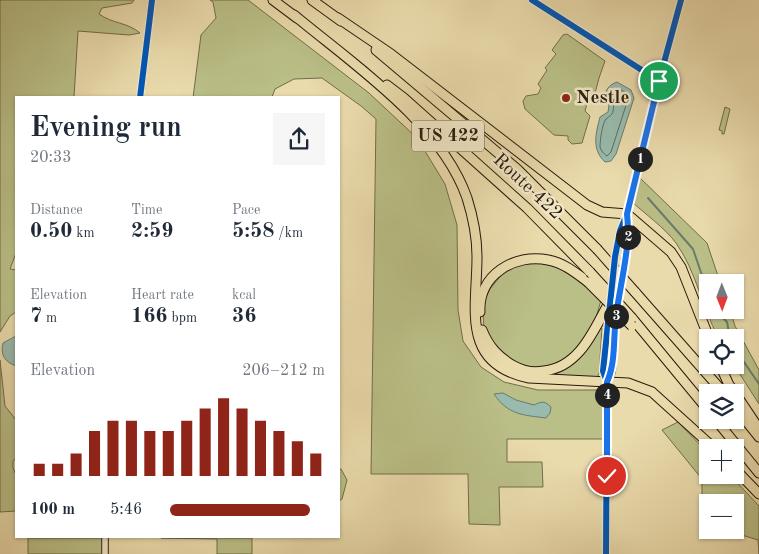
<!DOCTYPE html>
<meta charset="utf-8">
<style>
:root{--surface:#fff;--page:#f6f6f7;--text:#1f2937;--muted:#747a83;--accent:#8f2418}
body{margin:0;font-family:"Old Standard TT",serif;background:var(--page);color:var(--text);height:100vh;display:flex;flex-direction:column;font-size:19px;white-space:nowrap}
*{box-sizing:border-box;margin:0}
p{font-size:16px;color:var(--muted)}
.icon{flex:none;width:28px;height:28px;fill:none;stroke:currentColor;stroke-width:2;stroke-linecap:round;stroke-linejoin:round}
.map{position:relative;flex:1;overflow:hidden}
.panel{position:absolute;left:15px;top:96px;width:325px;height:442px;display:flex;flex-direction:column;background:var(--surface);border-radius:0px;box-shadow:0 1px 4px #0004}
.panel>*{flex:none}
.needle{width:32px;rotate:179deg}
.buttons{position:absolute;left:699px;top:274px;display:grid;gap:10px}
.buttons a{display:grid;place-items:center;width:45px;height:45px;border-radius:0px;background:var(--surface);box-shadow:0 1px 4px #0004;font-size:25px}
.pin{position:absolute;display:grid;place-items:center;width:42px;height:42px;color:#fff;margin:-21px;border:2px solid #fff;border-radius:50%;box-shadow:0 1px 5px #0007}
.km{position:absolute;width:25px;height:25px;margin:-12px;border-radius:50%;background:#222;color:#fff;font-size:14px;line-height:25px;text-align:center}
.round{display:grid;place-items:center;flex:none;width:52px;height:52px;border-radius:0px;background:var(--page)}
.headline{display:flex;align-items:center;justify-content:space-between;height:85px;padding:0 15px}
h1{font-size:28px;font-weight:700;line-height:38px}
.metrics{display:grid;grid-template-columns:repeat(3,1fr);gap:8px;height:85px;padding:5px 15px}
.metrics div{display:grid;align-content:center}
.metrics b{font-size:21px;font-weight:700}
.metrics small{font-size:14px;font-weight:400}
.metrics p{font-size:14px}
.chart{height:140px;padding:10px 15px}
.chart p{display:flex;justify-content:space-between}
.chart svg{width:100%;height:90px;margin-top:5px;stroke:var(--accent);stroke-width:6}
ul{padding:0 15px;list-style:none;font-size:16px}
li{display:grid;grid-template-columns:80px 60px 1fr;align-items:center;height:38px}
li i{height:12px;border-radius:6px;background:var(--accent)}
.map>svg:first-child{display:block}
.green{fill:#babf87;stroke:#726c4a;fill-rule:evenodd}
.water{fill:#98bbae;stroke:#6c7b6e}
.lines{fill:none;stroke-linecap:round;stroke-linejoin:round}
.shore{stroke:#606a5e;stroke-width:1}
.stream{stroke:#6c7b6e;stroke-width:2}
.minor-casing{stroke:#594a35;stroke-width:8}
.highway-casing{stroke:#291a0d;stroke-width:11}
.minor{stroke:#f1e8c9;stroke-width:5.5}
.highway{stroke:#eadbac;stroke-width:9}
.highway-bridge-casing{stroke:#291a0d;stroke-width:11;stroke-linecap:butt}
.highway-bridge{stroke:#eadbac;stroke-width:9}
.cycleway-casing{stroke:#f1e8c9;stroke-width:9}
.cycleway{stroke:#0057b8;stroke-width:6}
.route-casing{stroke:#fff;stroke-width:10}
.route{stroke:#1a73e8;stroke-width:6}
.poi-dot{fill:#8f2418;stroke:#f1e8c9;stroke-width:2}
.labels{text-anchor:middle;dominant-baseline:central;stroke-width:5;stroke-linejoin:round;paint-order:stroke}
.shield{fill:#f1e8c9;stroke:#655845;stroke-width:1}
.shield-label{font-size:18px;font-weight:bold;fill:#291a0d}
.poi-label{font-size:19px;font-weight:bold;fill:#291a0d;stroke:#f1e8c9;text-anchor:start}
.street-label{font-size:19px;fill:#291a0d;stroke:#f1e8c9}
</style>
<div class="map">
<svg width="759" height="554" viewBox="0 0 759 554">
<rect width="100%" height="100%" fill="#eadbac"/>
<filter id="stains"><feTurbulence type="fractalNoise" baseFrequency=".004" numOctaves="4"/><feColorMatrix values="0 0 0 0 .2 0 0 0 0 .09 0 0 0 0 .02 0 0 0 .5 -.17"/></filter>
<radialGradient id="worn" r=".72"><stop offset=".6" stop-color="#630" stop-opacity="0"/><stop offset="1" stop-color="#630" stop-opacity=".3"/></radialGradient>
<g class="green">
<path d="M0 0H134L132 3 102 8 99 14C113 24 127 22 140 33L129 35 78 31 74 97 16 98V253L10 269 16 270V312L10 316 0 332Z"/>
<polygon points="210,0 248,0 369,93 417,138 445,184 457,225 458,310 463,341 481,367 504,382 538,390 607,390 607,439 507,439 507,462 542,462 543,487 499,487 500,525 469,524 468,474 371,474 376,119 361,106 322,78 294,79 275,89 272,97 193,98 201,35 216,18 213,2"/>
<polygon points="567,34 605,61 599,78 594,97 588,100 585,111 590,116 582,143 572,144 568,140 568,136 554,135 525,109 523,101 526,96 538,94 541,88 538,84 547,70 545,68 556,54 552,50 563,35"/>
<polygon points="725,107 730,109 724,134 722,134 722,131 719,130"/>
<path d="M637 175 707 243 720 282H708V310H730L735 326 759 370V404L734 365H735V338L718 337C702 307 696 271 676 243 666 229 644 213 631 201Z"/>
<polygon points="537,261 560,267 591,289 601,300 596,318 584,344 559,366 528,369 500,355 484,328 483,314 485,300 490,289 502,274 514,266"/>
<path d="M599 327 602 328 599 374 597 377H551V374C575 366 589 351 599 327Z"/>
<polygon points="0,360 5,406 16,420 16,458 13,461 13,468 16,475 16,511 0,512"/>
<path d="M678 422 707 452 708 475H730L759 506V554L758 540 732 532H702V479L662 430ZM708 502H735V530H708Z"/>
<polygon points="339,469 341,469 347,480 342,499 339,501"/>
<rect x="28" y="538" width="76" height="16"/>
<polygon points="161,538 252,538 252,554 217,554 217,539"/>
</g>
<g class="water">
<path d="M617 82 631 90 634 98 616 154 611 161 605 162C591 149 596 133 600 117L608 112 609 105 604 98C606 90 608 85 617 82Z"/>
<path d="M16 336V366C5 362 0 355 3 343Z"/>
<path d="M503 393 516 400 534 405C542 401 545 401 551 407L550 413 546 418C523 415 508 415 494 394Z"/>
</g>
<g class="lines">
<path class="shore" d="M617 88 627 93 628 99 611 152 607 156C604 154 601 151 600 147 600 141 602 124 606 119 609 116 612 116 613 111 616 101 607 97 614 89Z"/>
<g class="stream">
<polyline points="648,198 693,249 708,293"/>
<polyline points="715,310 727,322 730,338"/>
<polyline points="735,349 759,384"/>
</g>
<defs>
<g id="minor">
<polyline points="532,0 659,81"/>
<polyline points="140,98 152,0"/>
<polyline points="607,382 612,372 616,318 629,229 628,216"/>
<polyline points="105,538 105,554"/>
<polyline points="606,554 607,382 603,371 615,257 620,231 627,214 659,81 681,0"/>
</g>
<g id="highway">
<polyline points="273,0 297,18"/>
<polyline points="312,0 341,21"/>
<path d="M294 15C353 64 441 123 467 198 473 217 477 237 477 257 477 308 460 364 529 378L628 383 652 392 714 448"/>
<polyline points="338,18 391,54 587,205 602,212 627,214 671,252 681,267 709,338"/>
<polyline points="376,50 517,169 597,249"/>
<polyline points="387,85 404,98 527,208 590,272"/>
<polyline points="635,292 723,392"/>
<path d="M480 312C478 275 515 253 548 260 564 263 576 273 588 282"/>
<polyline points="632,318 708,410"/>
<path d="M482 330C489 347 498 357 514 366 523 371 534 373 544 371 581 367 595 327 611 299"/>
<polyline points="720,365 729,385 735,392"/>
<polyline points="735,393 759,429"/>
<polyline points="735,407 759,437"/>
<polyline points="716,420 759,473"/>
<polyline points="735,469 759,494"/>
</g>
</defs>
<use href="#minor" class="minor-casing"/>
<use href="#highway" class="highway-casing"/>
<use href="#minor" class="minor"/>
<use href="#highway" class="highway"/>
<defs>
<g id="highway-bridge">
<polyline points="597,249 635,292"/>
<polyline points="590,272 632,318"/>
<polyline points="588,282 632,326"/>
</g>
</defs>
<use href="#highway-bridge" class="highway-bridge-casing"/>
<use href="#highway-bridge" class="highway-bridge"/>
<defs>
<g id="cycleway">
<polyline points="532,0 659,81"/>
<polyline points="140,98 152,0"/>
<polyline points="606,554 607,382 603,371 615,257 620,231 627,214 659,81 681,0"/>
</g>
</defs>
<use href="#cycleway" class="cycleway-casing"/>
<use href="#cycleway" class="cycleway"/>
</g>
<g class="lines">
<defs>
<path id="route" d="M607 476V382C616 362 613 338 616 317 620 283 631 248 627 214L659 81"/>
</defs>
<use href="#route" class="route-casing"/>
<use href="#route" class="route"/>
</g>
<circle class="poi-dot" cx="566" cy="98" r="5"/>
<g class="labels">
<rect class="shield" x="412" y="120.5" width="72" height="31" rx="4"/>
<g class="shield-label">
<text x="448" y="136">US 422</text>
</g>
<g class="poi-label">
<text x="576" y="98">Nestle</text>
</g>
<g class="street-label">
<text transform="translate(527 187) rotate(43)">Route 422</text>
</g>
</g>
<rect width="100%" height="100%" filter="url(#stains)"/>
<rect width="100%" height="100%" fill="url(#worn)"/>
</svg>
<div class="buttons">
<a><svg class="needle" viewBox="-14 -14 28 28"><path d="M0-13l5 13h-10z" fill="#e53935"/><path d="M0 13l5-13h-10z" fill="#747a83"/></svg></a>
<a><svg class="icon" aria-label="locate" viewBox="0 0 24 24"><circle cx="12" cy="12" r="6"/><path d="M12 2v4M12 18v4M2 12h4M18 12h4"/></svg></a>
<a><svg class="icon" aria-label="layers" viewBox="0 0 24 24"><path d="M12 4l9 5-9 5-9-5zM3 14l9 5 9-5"/></svg></a>
<a>+</a>
<a>−</a>
</div>
<div class="pin" style="left:659px;top:81px;background:#1e9e55"><svg class="icon" aria-label="arrive" viewBox="0 0 24 24"><path d="M6 21V4h12l-3 4 3 4H6"/></svg></div>
<div class="pin" style="left:607px;top:476px;background:#d93025"><svg class="icon" aria-label="check" viewBox="0 0 24 24"><path d="M5 12l5 5 9-10"/></svg></div>
<b class="km" style="left:640px;top:159px">1</b>
<b class="km" style="left:628px;top:237px">2</b>
<b class="km" style="left:616px;top:316px">3</b>
<b class="km" style="left:607px;top:395px">4</b>
<section class="panel">
<div class="headline"><div><h1>Evening run</h1><p>20:33</p></div><a class="round"><svg class="icon" aria-label="share" viewBox="0 0 24 24"><path d="M12 15V3M7 8l5-5 5 5M5 13v7h14v-7"/></svg></a></div>
<div class="metrics">
<div><p>Distance</p><b>0.50<small> km</small></b></div>
<div><p>Time</p><b>2:59</b></div>
<div><p>Pace</p><b>5:58<small> /km</small></b></div>
</div>
<div class="metrics">
<div><p>Elevation</p><b>7<small> m</small></b></div>
<div><p>Heart rate</p><b>166<small> bpm</small></b></div>
<div><p>kcal</p><b>36</b></div>
</div>
<div class="chart"><p><span>Elevation</span>206–212 m</p>
<svg viewBox="0 0 160 44" preserveAspectRatio="none"><path d="M5 44V38M15 44V38M25 44V33M35 44V22M45 44V17M55 44V17M65 44V22M75 44V22M85 44V17M95 44V11M105 44V6M115 44V11M125 44V17M135 44V22M145 44V27M155 44V33"/></svg>
</div>
<ul>
<li><b>100 m</b>5:46<i style="width:90%"></i></li>
</ul>
</section>
</div>
